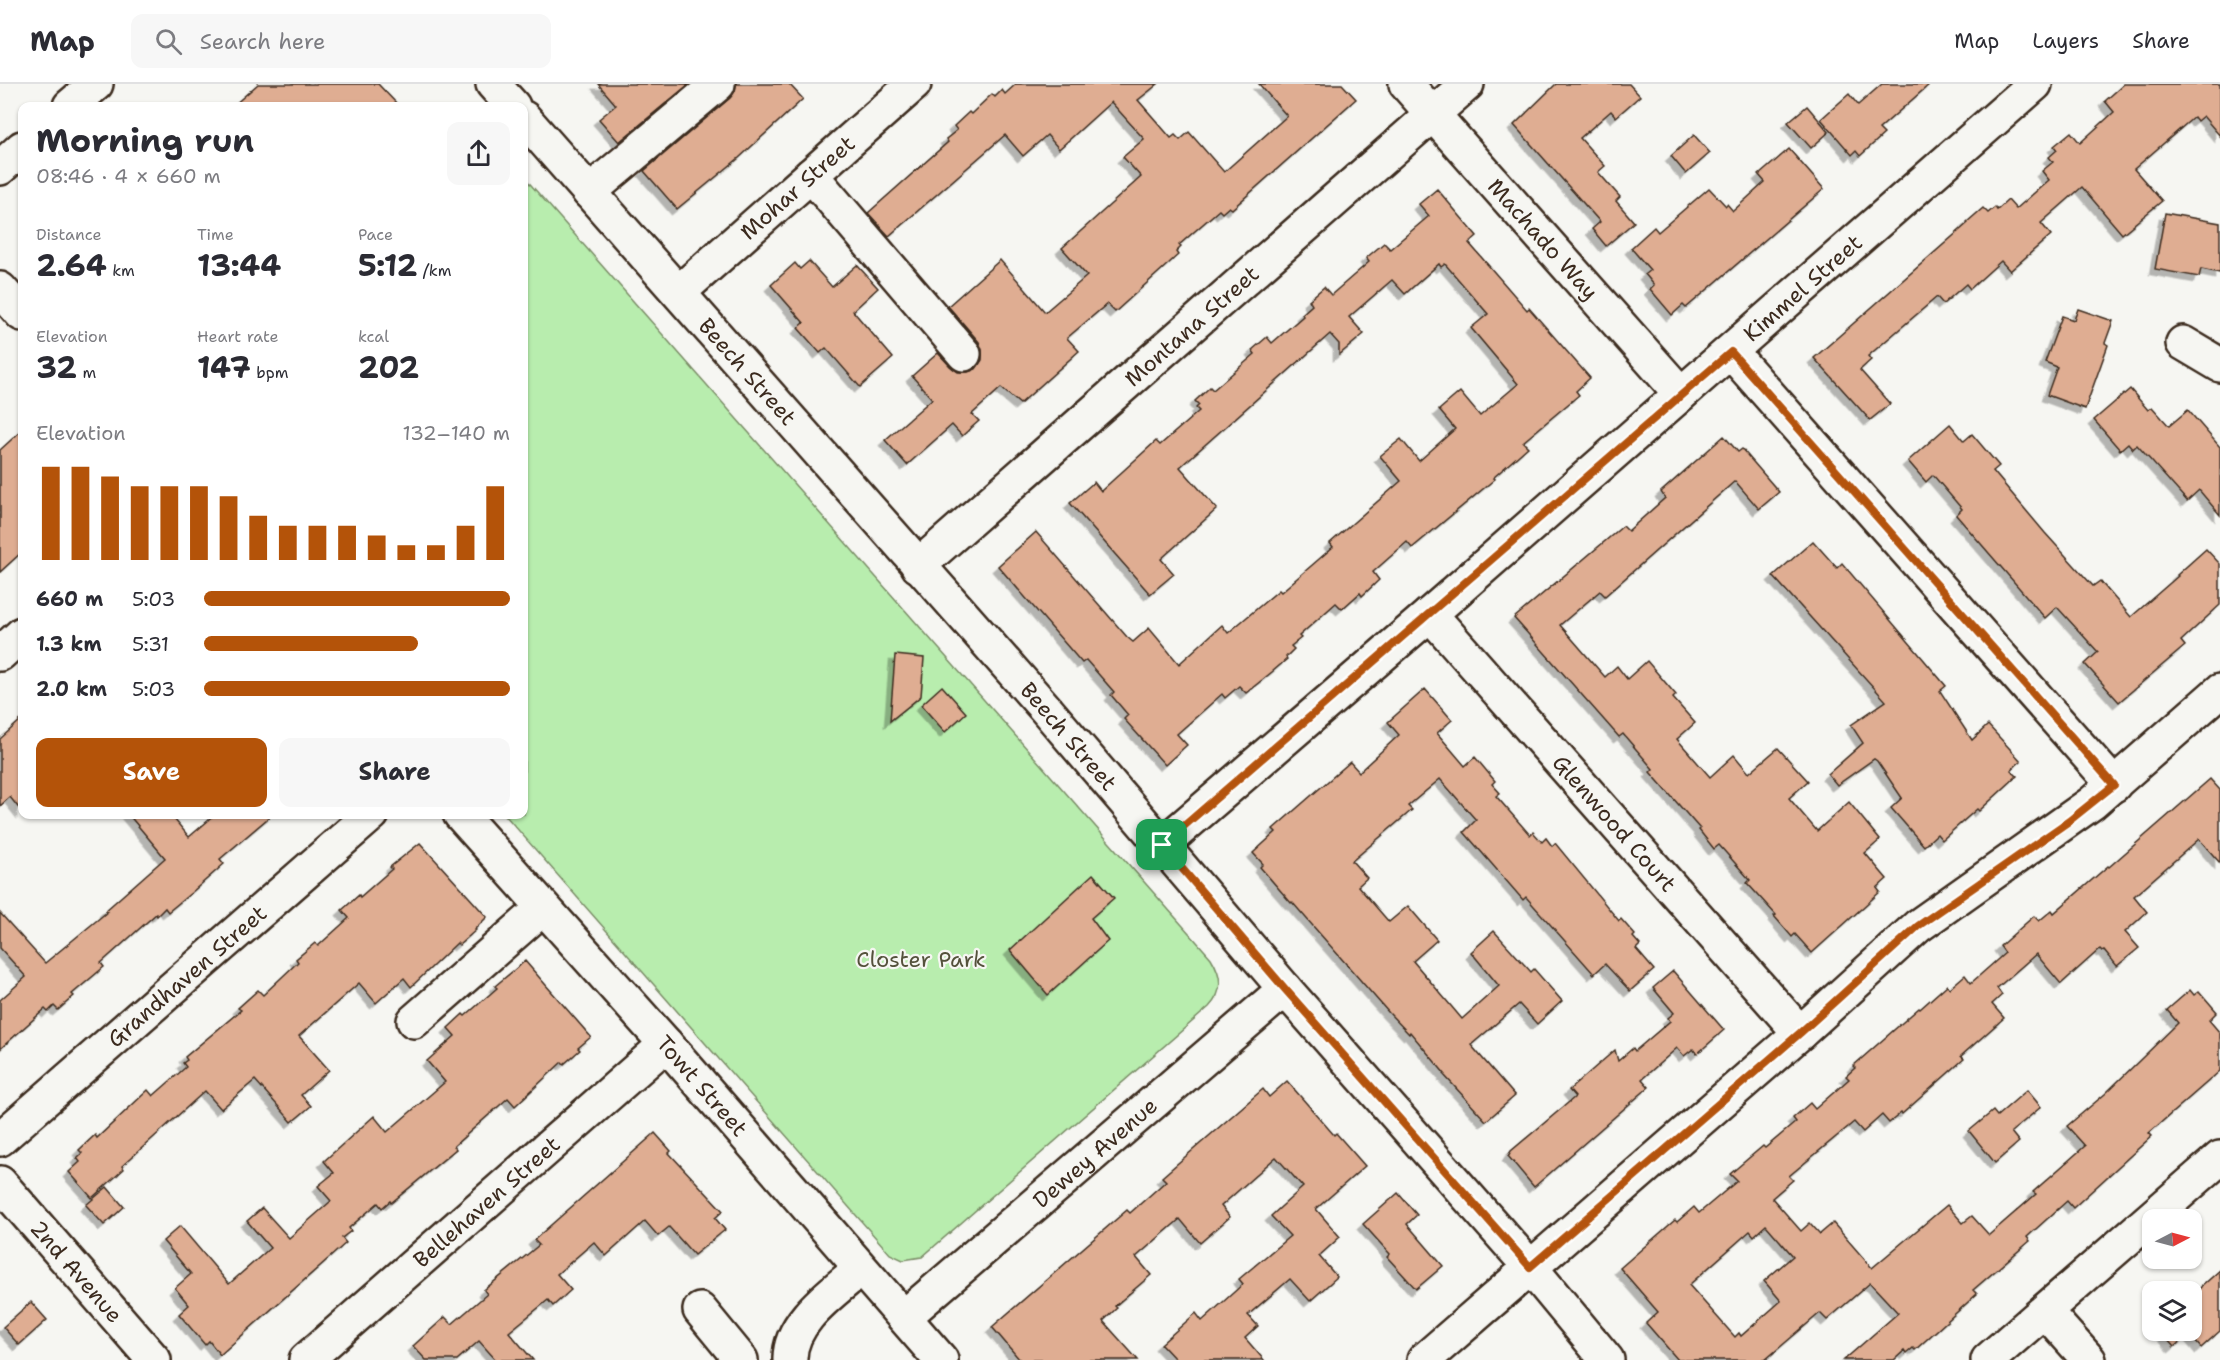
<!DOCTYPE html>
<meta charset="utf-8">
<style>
:root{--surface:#fff;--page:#f7f7f7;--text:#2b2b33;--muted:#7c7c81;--line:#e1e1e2;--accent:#b45309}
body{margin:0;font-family:"Shantell Sans",sans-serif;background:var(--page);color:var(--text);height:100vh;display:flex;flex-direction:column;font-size:22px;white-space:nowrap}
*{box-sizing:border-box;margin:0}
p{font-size:20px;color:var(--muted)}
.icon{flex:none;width:33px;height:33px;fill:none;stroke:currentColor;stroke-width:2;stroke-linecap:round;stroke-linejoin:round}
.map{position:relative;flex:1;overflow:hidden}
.drawer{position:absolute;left:18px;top:18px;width:510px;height:717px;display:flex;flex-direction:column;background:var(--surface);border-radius:12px;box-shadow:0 2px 4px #0004}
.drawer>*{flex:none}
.needle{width:39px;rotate:84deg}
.tools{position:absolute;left:2142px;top:1125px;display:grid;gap:12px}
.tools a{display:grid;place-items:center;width:60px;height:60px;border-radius:12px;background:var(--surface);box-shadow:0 2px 4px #0004;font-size:30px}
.pin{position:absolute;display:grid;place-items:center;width:51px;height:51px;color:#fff;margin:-26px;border-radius:12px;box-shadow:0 3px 9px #0006}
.round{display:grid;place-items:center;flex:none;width:63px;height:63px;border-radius:12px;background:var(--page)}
.head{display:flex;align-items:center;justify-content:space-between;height:102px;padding:0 18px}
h1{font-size:33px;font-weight:700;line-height:45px}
.metrics{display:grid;grid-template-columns:repeat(3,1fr);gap:9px;height:102px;padding:6px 18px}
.metrics div{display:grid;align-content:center}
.metrics b{font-size:30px;font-weight:700}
.metrics small{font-size:16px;font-weight:400}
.metrics p{font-size:16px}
.chart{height:168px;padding:12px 18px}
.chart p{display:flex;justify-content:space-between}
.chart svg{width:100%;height:108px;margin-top:6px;stroke:var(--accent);stroke-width:6}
.cta{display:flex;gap:12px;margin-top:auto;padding:12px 18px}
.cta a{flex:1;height:69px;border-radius:12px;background:var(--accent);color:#fff;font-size:24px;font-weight:700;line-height:69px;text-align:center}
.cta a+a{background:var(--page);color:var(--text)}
ul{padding:0 18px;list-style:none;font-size:20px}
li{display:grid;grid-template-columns:96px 72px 1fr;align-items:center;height:45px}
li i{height:15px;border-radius:8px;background:var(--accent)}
header{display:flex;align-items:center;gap:36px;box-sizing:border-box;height:84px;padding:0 30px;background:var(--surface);border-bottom:2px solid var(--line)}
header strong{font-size:28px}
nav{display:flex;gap:33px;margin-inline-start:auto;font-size:21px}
.search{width:420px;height:54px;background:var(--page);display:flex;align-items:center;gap:15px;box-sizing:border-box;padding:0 21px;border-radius:12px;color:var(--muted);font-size:22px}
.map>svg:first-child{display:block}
.green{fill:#b8edae;stroke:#7a8c66;stroke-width:1.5}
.building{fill:#dfad92;stroke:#3b2a1e;stroke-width:1.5;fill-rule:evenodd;filter:url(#shadow)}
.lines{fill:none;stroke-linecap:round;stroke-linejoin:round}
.minor-casing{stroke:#3b2a1e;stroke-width:38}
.minor{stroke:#f6f6f2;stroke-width:33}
.route-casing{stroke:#fff;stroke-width:12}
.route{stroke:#b45309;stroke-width:8}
.labels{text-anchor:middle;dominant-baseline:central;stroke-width:4.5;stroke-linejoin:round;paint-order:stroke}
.street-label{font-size:22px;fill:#3b2a1e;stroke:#f6f6f2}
.park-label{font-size:22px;fill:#54513b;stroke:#f6f6f2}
</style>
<header>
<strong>Map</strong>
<div class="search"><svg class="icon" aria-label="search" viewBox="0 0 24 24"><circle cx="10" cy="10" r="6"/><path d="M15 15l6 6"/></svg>Search here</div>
<nav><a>Map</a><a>Layers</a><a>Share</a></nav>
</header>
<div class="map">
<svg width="2220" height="1276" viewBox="0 0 2220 1276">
<defs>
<filter id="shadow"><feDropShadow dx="-5.5" dy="5.5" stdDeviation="0" flood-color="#0004"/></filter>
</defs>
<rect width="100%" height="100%" fill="#f6f6f2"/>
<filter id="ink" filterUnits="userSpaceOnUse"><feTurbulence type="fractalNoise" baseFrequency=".0167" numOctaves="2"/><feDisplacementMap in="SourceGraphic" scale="12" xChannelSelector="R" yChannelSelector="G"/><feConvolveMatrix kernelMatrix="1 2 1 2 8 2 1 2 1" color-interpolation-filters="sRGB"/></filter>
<g filter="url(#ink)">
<path class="green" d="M524 93 1211 874C1222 892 1224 907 1209 923L922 1173 903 1176 890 1170 505 731 524 730Z"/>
<g class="building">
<polygon points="258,0 378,0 399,22 233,22"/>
<polygon points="598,0 689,0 619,58 599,35 616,21"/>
<polygon points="736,0 789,0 803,15 739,74 677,125 644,87 730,14 735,7"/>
<polygon points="1016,0 1158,0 1138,16 1171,54 1175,51 1180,56 1189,48 1224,88 1287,32 1259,0 1342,0 1356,15 1232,125 1229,123 1222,129 1219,126 1179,161 1181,163 1176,168 1178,171 1115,228 1107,220 1067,254 1079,267 1020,320 1001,304 972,330 979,337 962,352 952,341 907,381 885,356 932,315 912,292 938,269 950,282 958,288 968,288 976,285 982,276 982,266 979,258 948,222 1000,176 1045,228 1087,192 1062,164 1141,93 1123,73 1144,55 1111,18 1059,65 1047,51 1023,72 1005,51 889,152 868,129 948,58 946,55 957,46 954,42 969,28 971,30 992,10 995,13 1002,6 1005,10"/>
<polygon points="1556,0 1629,0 1640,12 1616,33 1611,27 1580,54 1605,82 1598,88 1620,113 1616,117 1634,138 1606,162 1592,145 1600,138 1514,41"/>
<polygon points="1882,0 1930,0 1879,45 1884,50 1860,72 1856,67 1852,71 1821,35 1849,10 1858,21"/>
<polygon points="2124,0 2220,0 2220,52 2203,32 2197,37 2194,33 2134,85 2162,117 2122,150 2082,103 2041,139 2051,151 2010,187 2001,177 1970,205 1966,200 1943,220 1937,213 1868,272 1871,276 1860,286 1890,320 1870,336 1814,274 1968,139 1967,138 1983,124 1988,129 1995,123 1997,126 2008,116 2016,125 2049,96 2042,87 2053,78 2049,73 2057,66 2054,62 2071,48 2080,59 2114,28 2105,17"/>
<polygon points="1807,22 1829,48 1811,64 1788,38"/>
<polygon points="1694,51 1710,69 1686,90 1671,72"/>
<polygon points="1789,65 1824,105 1686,224 1683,221 1672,231 1650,205 1654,201 1645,190 1650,186 1631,164 1654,143 1658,148 1709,104 1726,122 1727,120 1733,127 1765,98 1759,91"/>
<polygon points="1437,105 1477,152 1469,159 1527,226 1529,224 1590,294 1576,307 1579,311 1523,358 1528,363 1493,394 1495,395 1412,464 1407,458 1373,488 1379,496 1362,512 1360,509 1342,525 1336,519 1299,552 1301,554 1291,562 1294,565 1286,573 1287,575 1272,588 1246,609 1239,602 1225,614 1222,610 1177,650 1187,661 1165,681 1124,635 1128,631 1111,611 1114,608 1086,576 1082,579 998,482 1036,448 1127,553 1133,558 1149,544 1179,580 1222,541 1228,549 1279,506 1281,508 1333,463 1330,459 1401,397 1380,372 1401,355 1419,377 1455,345 1439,326 1460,308 1480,332 1518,300 1471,244 1488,230 1445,180 1441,183 1439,180 1405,210 1392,196 1349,233 1364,250 1339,271 1339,260 1330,250 1180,383 1217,425 1161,475 1174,490 1150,510 1070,419 1094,398 1101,407 1156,357 1160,361 1199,327 1196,324 1199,321 1195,317 1210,303 1213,306 1255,270 1252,266 1267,253 1272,259 1303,232 1302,230 1312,221 1309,216 1324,203 1331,211 1369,178 1366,174 1384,159 1390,165 1429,132 1419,120"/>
<polygon points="2165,129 2220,139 2220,189 2201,185 2199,193 2155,185"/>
<polygon points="809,177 832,203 857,181 878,204 853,227 893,274 860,303 826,264 820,269 798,244 804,239 771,201 795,179 800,185"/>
<polygon points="2078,225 2113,237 2105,259 2108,261 2085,325 2047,311 2057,283 2045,278 2062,232 2074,236"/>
<polygon points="2130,305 2148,326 2152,323 2169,342 2188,326 2220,363 2220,431 2199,406 2187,417 2137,361 2133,365 2128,359 2120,366 2094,336"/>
<polygon points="1950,340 1964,357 1972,350 1999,382 1993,387 2045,449 2093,502 2100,497 2131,533 2178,492 2177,491 2206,465 2220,480 2220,521 2181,557 2185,562 2119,618 2085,580 2098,568 2057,523 2045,534 1956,431 1962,425 1933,391 1926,398 1908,377"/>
<polygon points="22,346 22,468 0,488 0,366"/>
<polygon points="1724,352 1738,368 1742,365 1779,408 1759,425 1735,397 1605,512 1600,507 1560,541 1605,593 1617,582 1627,595 1647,577 1676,611 1673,614 1695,639 1677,655 1710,693 1734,671 1749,689 1778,664 1808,697 1789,714 1817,747 1849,718 1880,756 1865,769 1887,795 1877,804 1880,808 1812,869 1795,850 1792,853 1774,832 1776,831 1747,799 1750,796 1719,761 1714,765 1699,746 1700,745 1650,688 1653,685 1623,650 1619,653 1514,534 1623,442 1628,447 1665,414 1661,408"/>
<polygon points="1813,457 1837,484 1842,479 1946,602 1940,607 1972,656 1988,641 2021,677 2011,686 2017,692 1979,727 1977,725 1942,756 1937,750 1924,762 1891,724 1902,714 1877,677 1874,675 1837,701 1828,690 1863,659 1851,641 1886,617 1773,492"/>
<polygon points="895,571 924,574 921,612 890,637"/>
<polygon points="942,602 966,629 945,648 921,621"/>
<polygon points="1425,605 1452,636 1437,649 1465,682 1475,673 1495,697 1492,700 1500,709 1496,712 1530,751 1533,748 1542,758 1546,754 1552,762 1555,759 1619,837 1621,835 1635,851 1633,853 1640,861 1636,865 1654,886 1630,907 1605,880 1594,890 1526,813 1523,816 1464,748 1476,736 1440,695 1408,722 1412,726 1352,777 1367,794 1358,802 1389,838 1408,822 1437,856 1413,877 1462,935 1499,902 1471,868 1494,847 1531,888 1534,885 1562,917 1537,940 1519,920 1471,961 1515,1012 1486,1037 1444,991 1445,990 1410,948 1409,950 1389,929 1292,818 1291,819 1260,783 1263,780 1253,769 1276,748 1273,745 1350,678 1359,688 1399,651 1388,638"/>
<polygon points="22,635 22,728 10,713 0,722 0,655"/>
<path d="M2210 695 2220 706V779L2199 755 2134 812 2147 828 2125 848 2139 864 2117 882 2104 866 2102 867 2100 865 2061 900 2036 870 1997 904 2002 911 1992 920 2004 934 1961 972 1964 975 1902 1030 1901 1029 1889 1039 1882 1031 1863 1048 1854 1038 1789 1092 1793 1096 1772 1114 1801 1147 1810 1139 1820 1150 1833 1139 1872 1184 1947 1121 1963 1139 1972 1132 1989 1151 2036 1110 2033 1108 2085 1062 2067 1042 2105 1010 2178 939 2167 926 2190 906 2194 911 2199 907 2217 928 2209 936 2220 949V987L2149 1049 2152 1052 2073 1124 2067 1117 2027 1153 2030 1157 1973 1206 1977 1210 1915 1266 1913 1264 1906 1270 1904 1267 1894 1276H1844L1898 1229 1870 1199 1827 1236 1820 1229 1765 1276H1678L1646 1239 1658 1228 1620 1184 1675 1136 1677 1138 1694 1123 1699 1129 1737 1097 1730 1090 1763 1062 1765 1064 1796 1038 1793 1034 1810 1019 1815 1025 1849 995 1846 992 1855 984 1853 982 1919 924 1920 925 1947 901 1950 904 1965 891 1971 899 2005 869 2000 862 2034 832 2039 837 2052 826 2054 829 2108 782 2109 783ZM1766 1141 1793 1172 1764 1197 1781 1217 1741 1252 1739 1249 1735 1253 1689 1201 1750 1147 1754 1152Z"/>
<polygon points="128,730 170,730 189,753 216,730 273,730 220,775 224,780 191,809 168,828 165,824 157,832 156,830 101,879 104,883 72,910 74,912 58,926 54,922 48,928 45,925 0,965 0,916 26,893 0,864 0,829 45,879 107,828 105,827 165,774"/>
<polygon points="420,759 487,833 475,845 476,846 459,861 457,859 411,903 404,894 376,919 359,899 299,952 329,986 301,1011 311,1022 292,1038 255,996 221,1025 205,1007 122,1082 124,1085 92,1114 69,1088 80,1078 77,1074 82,1069 79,1066 95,1051 97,1054 148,1006 153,1012 186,983 183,979 187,976 185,973 241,926 238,924 258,906 263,911 298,878 296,875 315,859 318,862 349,834 342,826 359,811 360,813 392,785 390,783"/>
<polygon points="1093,790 1114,814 1091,834 1108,857 1048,911 1010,866"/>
<polygon points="525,877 591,953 578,964 580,966 564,980 562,978 515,1022 508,1014 454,1062 456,1065 391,1119 390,1117 382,1124 378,1119 349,1144 351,1147 342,1154 346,1159 220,1271 209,1257 205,1261 179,1230 189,1221 175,1204 191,1190 163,1157 180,1142 229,1200 270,1164 247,1137 262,1124 289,1154 331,1117 318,1102 334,1089 324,1077 374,1032 387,1048 445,998 427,977 455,952 448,944 463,930 465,932 497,904 495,902"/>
<polygon points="1673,887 1724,946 1697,970 1693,965 1684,972 1677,964 1642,995 1649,1003 1534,1103 1508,1072 1511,1067 1575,1013 1569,1006 1615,966 1618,977 1633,964 1635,967 1670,937 1668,934 1674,929 1653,904"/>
<polygon points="1287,997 1334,1051 1336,1049 1365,1082 1316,1125 1340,1153 1319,1172 1337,1193 1310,1217 1290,1195 1248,1231 1258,1242 1245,1254 1264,1276 1176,1276 1161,1260 1196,1229 1202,1237 1243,1200 1239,1195 1290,1152 1271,1132 1303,1103 1276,1073 1221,1122 1230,1133 1200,1159 1180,1135 1136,1173 1151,1191 1115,1222 1117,1224 1103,1237 1138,1276 1020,1276 992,1243 1127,1126 1130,1129 1166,1097 1162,1093 1263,1005 1269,1013"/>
<polygon points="2027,1006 2041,1023 2011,1048 2019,1058 1995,1079 1969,1047 1993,1027 1997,1032"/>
<polygon points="655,1049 671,1067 669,1069 723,1127 715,1134 725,1146 694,1171 669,1143 658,1152 645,1137 606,1172 594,1158 557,1190 571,1206 553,1222 548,1216 509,1248 533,1276 496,1276 479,1257 457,1276 426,1276 413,1262 445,1233 452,1240 487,1210 484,1206 539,1161 534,1156"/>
<polygon points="107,1103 124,1123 104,1141 86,1121"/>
<polygon points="1398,1109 1417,1131 1407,1140 1443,1182 1416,1205 1387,1173 1390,1170 1363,1140"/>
<polygon points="2220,1186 2220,1247 2201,1264 2189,1250 2174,1263 2159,1246 2192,1246 2192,1211"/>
<polygon points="31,1218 47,1236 19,1261 3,1243"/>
</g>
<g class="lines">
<defs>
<g id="minor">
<polyline points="493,0 513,22"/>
<path id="s1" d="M1406 0 1681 310"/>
<polyline points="70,22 96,0"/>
<path id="s2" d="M524 34 1045 624 1285 905 1530 1183 1607 1276"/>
<polyline points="0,84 22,64"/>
<polyline points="811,91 964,270"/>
<polyline points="589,108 718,0"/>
<polyline points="0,205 22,230"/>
<path id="s3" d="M679 208 914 0"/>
<polyline points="2183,259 2220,281"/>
<polyline points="1731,268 2114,701"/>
<path id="s4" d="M918 482 1467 0"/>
<path id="s5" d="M1430 530 1800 949"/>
<polyline points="0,570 22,550"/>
<path id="s6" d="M460 730 666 960 941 1276"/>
<path id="s7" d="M1162 761 1430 530 2035 0"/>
<polyline points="414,937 543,824"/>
<path id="s8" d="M0 1055 372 730"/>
<path id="s9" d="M0 1099 154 1276"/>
<polyline points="700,1226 741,1276"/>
<polyline points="2045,1227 2089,1276"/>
<path id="s10" d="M904 1233 1285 905"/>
<path id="s11" d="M306 1276 666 960"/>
<path d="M790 1276C789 1237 834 1208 860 1185"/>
<polyline points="1424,1276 1800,949 1918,842 2092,719 2220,607"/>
<polyline points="1988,1276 2220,1074"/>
</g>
</defs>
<use href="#minor" class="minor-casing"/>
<use href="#minor" class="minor"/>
</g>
</g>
<g class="lines" filter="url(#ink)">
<defs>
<polygon id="route" points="1731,268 2114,701 2069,737 1918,842 1800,949 1530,1183 1285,905 1162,761"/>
</defs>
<use href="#route" class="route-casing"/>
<use href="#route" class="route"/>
</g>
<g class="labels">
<g class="street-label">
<text stroke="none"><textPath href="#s3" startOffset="158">Mohar Street</textPath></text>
<text stroke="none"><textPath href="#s1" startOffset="207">Machado Way</textPath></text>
<text stroke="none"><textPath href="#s7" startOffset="849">Kimmel Street</textPath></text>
<text stroke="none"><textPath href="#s4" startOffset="364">Montana Street</textPath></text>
<text stroke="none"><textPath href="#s2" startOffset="338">Beech Street</textPath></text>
<text stroke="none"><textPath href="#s2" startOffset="824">Beech Street</textPath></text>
<text stroke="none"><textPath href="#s5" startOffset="279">Glenwood Court</textPath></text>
<text stroke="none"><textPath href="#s8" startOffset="248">Grandhaven Street</textPath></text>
<text stroke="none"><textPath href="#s6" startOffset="364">Towt Street</textPath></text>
<text stroke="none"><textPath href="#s10" startOffset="252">Dewey Avenue</textPath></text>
<text stroke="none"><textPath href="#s11" startOffset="240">Bellehaven Street</textPath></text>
<text stroke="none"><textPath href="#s9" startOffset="117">2nd Avenue</textPath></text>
</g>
<g class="park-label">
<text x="921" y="875">Closter Park</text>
</g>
</g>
</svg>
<div class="tools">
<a><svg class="needle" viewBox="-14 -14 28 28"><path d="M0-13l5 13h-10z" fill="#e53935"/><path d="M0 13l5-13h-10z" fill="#7c7c81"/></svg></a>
<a><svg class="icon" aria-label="layers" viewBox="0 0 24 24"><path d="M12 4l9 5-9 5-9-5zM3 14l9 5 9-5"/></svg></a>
</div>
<div class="pin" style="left:1162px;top:761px;background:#1e9e55"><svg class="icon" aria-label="arrive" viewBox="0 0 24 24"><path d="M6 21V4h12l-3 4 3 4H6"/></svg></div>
<section class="drawer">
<div class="head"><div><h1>Morning run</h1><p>08:46 · 4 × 660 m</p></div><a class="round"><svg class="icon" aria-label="share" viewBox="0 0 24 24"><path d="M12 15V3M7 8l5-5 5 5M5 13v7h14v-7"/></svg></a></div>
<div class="metrics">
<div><p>Distance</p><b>2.64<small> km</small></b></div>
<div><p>Time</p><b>13:44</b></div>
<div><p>Pace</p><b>5:12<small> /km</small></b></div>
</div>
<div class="metrics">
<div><p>Elevation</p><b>32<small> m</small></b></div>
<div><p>Heart rate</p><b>147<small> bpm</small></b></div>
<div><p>kcal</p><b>202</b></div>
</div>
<div class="chart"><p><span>Elevation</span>132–140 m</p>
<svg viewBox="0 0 160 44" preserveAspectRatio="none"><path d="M5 44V6M15 44V6M25 44V10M35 44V14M45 44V14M55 44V14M65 44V18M75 44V26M85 44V30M95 44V30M105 44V30M115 44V34M125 44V38M135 44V38M145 44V30M155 44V14"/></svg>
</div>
<ul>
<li><b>660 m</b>5:03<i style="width:100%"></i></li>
<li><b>1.3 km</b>5:31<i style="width:70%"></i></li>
<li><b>2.0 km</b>5:03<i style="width:100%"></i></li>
</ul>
<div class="cta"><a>Save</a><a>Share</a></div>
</section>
</div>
